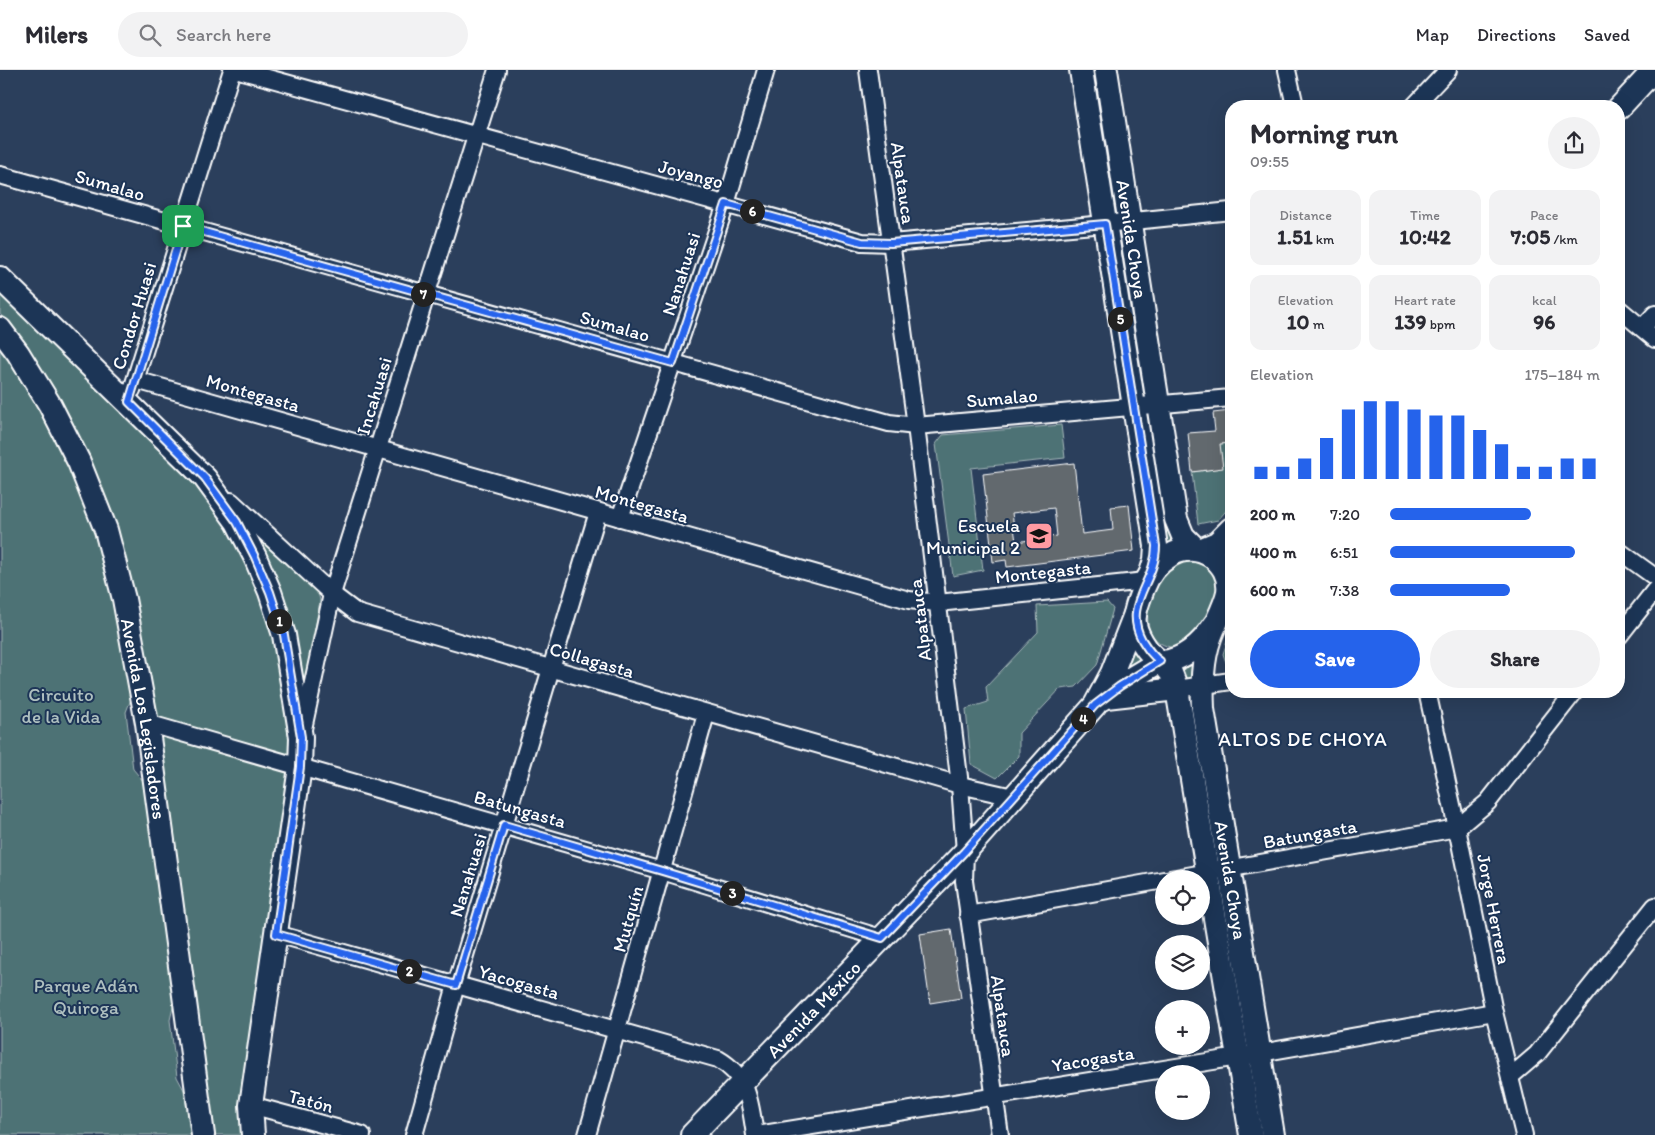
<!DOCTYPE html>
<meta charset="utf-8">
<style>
:root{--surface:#fff;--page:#f2f2f3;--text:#2b2b33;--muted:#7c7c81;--line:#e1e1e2;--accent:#2563eb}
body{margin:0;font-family:Itim,sans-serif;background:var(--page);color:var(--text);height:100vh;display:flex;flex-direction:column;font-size:19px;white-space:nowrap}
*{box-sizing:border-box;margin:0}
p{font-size:16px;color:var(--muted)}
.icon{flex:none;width:28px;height:28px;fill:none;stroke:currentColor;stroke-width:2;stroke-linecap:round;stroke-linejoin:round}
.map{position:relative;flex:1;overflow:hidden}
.sheet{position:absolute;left:1225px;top:30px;width:400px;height:598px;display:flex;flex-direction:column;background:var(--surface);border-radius:20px;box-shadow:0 5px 20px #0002}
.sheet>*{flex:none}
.buttons{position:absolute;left:1155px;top:800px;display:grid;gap:10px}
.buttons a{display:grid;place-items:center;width:55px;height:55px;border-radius:50%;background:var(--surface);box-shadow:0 5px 20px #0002;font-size:25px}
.pin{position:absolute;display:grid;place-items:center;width:42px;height:42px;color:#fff;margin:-21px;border-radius:10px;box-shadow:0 2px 8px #0006}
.km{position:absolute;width:25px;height:25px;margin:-12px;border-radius:50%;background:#222;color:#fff;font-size:14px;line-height:25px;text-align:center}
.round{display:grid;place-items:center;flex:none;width:52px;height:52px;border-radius:26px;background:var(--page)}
.summary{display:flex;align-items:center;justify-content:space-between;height:85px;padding:0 25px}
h1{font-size:28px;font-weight:800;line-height:38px}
.stats{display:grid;grid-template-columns:repeat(3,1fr);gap:8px;height:85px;padding:5px 25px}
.stats div{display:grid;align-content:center;border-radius:12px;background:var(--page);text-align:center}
.stats b{font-size:21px;font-weight:800}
.stats small{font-size:14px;font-weight:400}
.stats p{font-size:14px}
.chart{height:140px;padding:10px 25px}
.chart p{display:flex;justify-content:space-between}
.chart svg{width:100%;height:90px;margin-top:5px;stroke:var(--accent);stroke-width:6}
.action{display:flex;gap:10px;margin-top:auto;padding:10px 25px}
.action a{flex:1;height:58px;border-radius:30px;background:var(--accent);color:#fff;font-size:20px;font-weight:800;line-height:58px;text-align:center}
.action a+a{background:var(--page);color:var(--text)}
ul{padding:0 25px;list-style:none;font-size:16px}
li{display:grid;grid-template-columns:80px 60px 1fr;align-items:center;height:38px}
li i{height:12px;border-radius:6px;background:var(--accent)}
header{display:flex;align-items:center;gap:30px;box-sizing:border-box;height:70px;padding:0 25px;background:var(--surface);border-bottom:1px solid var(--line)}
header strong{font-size:24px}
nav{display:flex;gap:28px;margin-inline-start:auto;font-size:18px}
.search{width:350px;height:45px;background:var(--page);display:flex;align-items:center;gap:12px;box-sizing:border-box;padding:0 18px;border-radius:28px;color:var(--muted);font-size:19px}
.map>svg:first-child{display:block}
.green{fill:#4d7274;stroke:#a6b8ba}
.building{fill:#62696e;stroke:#fff;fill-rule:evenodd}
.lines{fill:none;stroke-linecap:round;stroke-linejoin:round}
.minor-casing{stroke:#fff;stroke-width:20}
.secondary-casing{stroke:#fff;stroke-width:26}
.minor{stroke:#1d3557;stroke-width:16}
.secondary{stroke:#1d3557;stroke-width:22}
.route-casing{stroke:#fff;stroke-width:10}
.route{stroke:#2563eb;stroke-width:6}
.labels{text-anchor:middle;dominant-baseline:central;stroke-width:4;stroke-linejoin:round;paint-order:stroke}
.street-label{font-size:19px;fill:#fff;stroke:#1d3557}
.poi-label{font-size:19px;fill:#fff;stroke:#1d3557;text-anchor:end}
.park-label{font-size:19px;fill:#afc0c0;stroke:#1d3557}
.neighbourhood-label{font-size:20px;letter-spacing:1px;fill:#fff;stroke:#1d3557}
</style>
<header>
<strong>Milers</strong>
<div class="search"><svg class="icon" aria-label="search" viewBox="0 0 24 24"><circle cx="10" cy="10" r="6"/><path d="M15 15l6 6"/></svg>Search here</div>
<nav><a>Map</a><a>Directions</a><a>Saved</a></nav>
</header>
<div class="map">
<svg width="1655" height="1065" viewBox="0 0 1655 1065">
<rect width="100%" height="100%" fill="#2b3f5c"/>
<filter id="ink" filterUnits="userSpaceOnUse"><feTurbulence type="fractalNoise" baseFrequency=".02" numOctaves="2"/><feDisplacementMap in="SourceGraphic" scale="10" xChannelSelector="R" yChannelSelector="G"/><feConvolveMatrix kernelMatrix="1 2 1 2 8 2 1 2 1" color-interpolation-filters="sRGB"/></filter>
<g filter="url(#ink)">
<g class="green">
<polygon points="0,220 196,414 228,459 247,489 274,564 290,665 289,708 244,1065 211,1065 133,527 25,277 0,244"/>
<path d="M0 276C28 319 58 363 77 411 104 480 118 552 133 624L126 642 133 699 144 712 174 933 170 950 177 1007 184 1020 191 1065H0Z"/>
<polygon points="1061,355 1065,388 971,398 983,500 953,506 936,374 943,365"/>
<polygon points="1155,359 1175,471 1163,478 1147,361"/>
<polygon points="1231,373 1231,435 1218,450 1198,454 1192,402 1222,398 1220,374"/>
<polygon points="253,462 318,523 320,530 304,624"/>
<path d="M1180 489 1205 490 1219 513 1213 547 1177 578C1148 576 1144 552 1150 529 1152 523 1152 515 1156 510 1162 502 1172 496 1180 489Z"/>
<polygon points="1107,532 1113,539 1097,595 1076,617 1060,619 1019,663 1019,686 997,708 971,694 966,639 988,632 986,617 1038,562 1037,536"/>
<polygon points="1231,559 1231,597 1227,595 1223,584"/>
<polygon points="1132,565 1147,591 1117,610"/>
<polygon points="1198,585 1196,607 1181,609 1180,594"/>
</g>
<g class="building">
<polygon points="1231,341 1231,373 1220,374 1223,398 1192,402 1188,363 1215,361 1213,343"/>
<path d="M1074 393 1082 464 1113 460 1111 437 1129 435 1134 481 1007 497 1006 490 993 492 983 404ZM1054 438 1057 466 1016 472 1012 443Z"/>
<polygon points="951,859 961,928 930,933 920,864"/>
</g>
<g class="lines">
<defs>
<g id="minor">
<polyline points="239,0 862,172 891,173 1105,154 1231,141"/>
<polyline points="868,0 916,356 960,715 965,782 964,811 1000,1065"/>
<polyline points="1287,0 1295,36"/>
<polyline points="1414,36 1448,0"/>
<polyline points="0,105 889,353 916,356 1231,328"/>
<polyline points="1619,239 1655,269"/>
<polyline points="1642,258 1655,244"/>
<polyline points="136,310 909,530 938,533 1146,511"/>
<polyline points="132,320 232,0"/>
<polyline points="231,431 332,524 357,543 960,715 1013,727"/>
<polyline points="620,448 726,134 766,0"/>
<polyline points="1619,481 1655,507"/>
<polyline points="1619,566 1655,520"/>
<polyline points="1177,619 1231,611"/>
<polyline points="1427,621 1457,758 1494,942 1524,1065"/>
<polyline points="147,653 662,801 881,868"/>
<polyline points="303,659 332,524 497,0"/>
<polyline points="1170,809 1457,758 1488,732 1575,621"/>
<polyline points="968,845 1164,810"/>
<path d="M277 864 718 989C749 1007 750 1032 755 1065"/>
<polyline points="1510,1007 1537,984 1655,836"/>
<polyline points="251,1035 362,1065"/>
<polyline points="414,1065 456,915 598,442"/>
<polyline points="587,1065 706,644"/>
<polyline points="757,1065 1238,987 1494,942"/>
</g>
<g id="secondary">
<polyline points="1081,0 1156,476 1155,490 1151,503"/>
<path id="s1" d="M1106 0 1176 449 1183 466 1196 479"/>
<polyline points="1619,38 1654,0"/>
<polyline points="0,208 205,408 237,452 255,487 270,522 284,565 301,667 300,697 251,1035 253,1065"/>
<path id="s2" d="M0 259 18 283 50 335 79 392 106 460 124 529 147 653 203 1065"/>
<polyline points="1200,480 1217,473 1231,459"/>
<path id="s3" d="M1215 554C1203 572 1185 590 1162 592 1148 586 1132 560 1135 545 1136 536 1140 527 1143 519 1148 505 1158 493 1171 485 1197 469 1232 491 1228 522 1225 537 1215 553 1210 568 1202 591 1202 615 1203 639L1273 1065"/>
<polyline points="1162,592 1171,603 1177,619 1251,1065"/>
<polyline points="1106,627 1177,619"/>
<polyline points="1102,629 1120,615 1160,591"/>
<path id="s4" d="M692 1065 965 782 1095 635 1112 603 1135 544"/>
</g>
</defs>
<use href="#minor" class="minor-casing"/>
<use href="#secondary" class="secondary-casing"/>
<use href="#minor" class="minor"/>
<use href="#secondary" class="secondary"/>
</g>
</g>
<g class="lines" filter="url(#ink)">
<defs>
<path id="route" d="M726 134 862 172 891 173 1105 154 1156 476C1156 512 1122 534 1142 570 1147 578 1152 586 1160 591L1120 616 1095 635 964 782 882 868 662 801 504 755 456 915 276 864 300 697 301 667 284 565 270 522 255 487 237 452 205 408 129 332 183 156 673 293Z"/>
</defs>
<use href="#route" class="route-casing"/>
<use href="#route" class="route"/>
</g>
<defs>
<symbol id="school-square" viewBox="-11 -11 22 22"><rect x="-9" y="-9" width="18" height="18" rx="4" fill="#ff9aa2" stroke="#1d3557"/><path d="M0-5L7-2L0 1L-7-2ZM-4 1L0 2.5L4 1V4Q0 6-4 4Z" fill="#111"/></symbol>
</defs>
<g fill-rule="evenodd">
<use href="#school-square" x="1023" y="450" width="32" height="32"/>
</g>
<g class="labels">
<g class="street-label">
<text transform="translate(691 104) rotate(15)">Joyango</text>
<text transform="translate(903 113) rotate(82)">Alpatauca</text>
<text transform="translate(110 115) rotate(16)">Sumalao</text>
<text stroke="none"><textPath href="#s1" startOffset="171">Avenida Choya</textPath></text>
<text transform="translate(681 204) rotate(-72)">Nanahuasi</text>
<text transform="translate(134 246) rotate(-73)">Condor Huasi</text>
<text transform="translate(615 256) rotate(16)">Sumalao</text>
<text transform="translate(253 323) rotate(16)">Montegasta</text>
<text transform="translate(374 326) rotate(-73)">Incahuasi</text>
<text transform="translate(1002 328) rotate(-5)">Sumalao</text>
<text transform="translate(642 434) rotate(16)">Montegasta</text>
<text transform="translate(1043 502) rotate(-6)">Montegasta</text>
<text transform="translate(920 550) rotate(-97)">Alpatauca</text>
<text transform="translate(592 590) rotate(16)">Collagasta</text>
<text stroke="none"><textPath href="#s2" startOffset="421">Avenida Los Legisladores</textPath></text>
<text transform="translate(520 739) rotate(16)">Batungasta</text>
<text transform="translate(1310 764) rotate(-10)">Batungasta</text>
<text transform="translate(468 805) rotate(-73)">Nanahuasi</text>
<text stroke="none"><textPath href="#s3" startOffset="575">Avenida Choya</textPath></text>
<text transform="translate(1494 839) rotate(79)">Jorge Herrera</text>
<text transform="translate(628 849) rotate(-74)">Mutquín</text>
<text transform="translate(519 912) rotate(16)">Yacogasta</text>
<text stroke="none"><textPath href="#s4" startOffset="175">Avenida México</textPath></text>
<text transform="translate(1003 946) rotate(82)">Alpatauca</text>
<text transform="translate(1093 989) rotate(-9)">Yacogasta</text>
<text transform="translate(311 1031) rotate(15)">Tatón</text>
</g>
<g class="poi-label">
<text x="1020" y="455">Escuela<tspan x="1020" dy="22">Municipal 2</tspan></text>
</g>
<g class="park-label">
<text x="61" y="624">Circuito<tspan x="61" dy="22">de la Vida</tspan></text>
<text x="86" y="915">Parque Adán<tspan x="86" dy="22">Quiroga</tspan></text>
</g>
<g class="neighbourhood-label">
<text x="1303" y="669">ALTOS DE CHOYA</text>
</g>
</g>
</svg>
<div class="buttons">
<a><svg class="icon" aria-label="locate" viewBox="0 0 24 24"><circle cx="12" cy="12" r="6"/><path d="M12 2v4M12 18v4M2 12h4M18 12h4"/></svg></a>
<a><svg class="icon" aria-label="layers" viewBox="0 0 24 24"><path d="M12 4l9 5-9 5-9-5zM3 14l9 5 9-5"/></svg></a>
<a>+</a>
<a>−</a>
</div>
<div class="pin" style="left:183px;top:156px;background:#1e9e55"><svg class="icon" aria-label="arrive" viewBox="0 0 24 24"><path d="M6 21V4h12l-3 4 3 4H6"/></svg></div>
<b class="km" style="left:279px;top:551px">1</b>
<b class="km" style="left:409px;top:901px">2</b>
<b class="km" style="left:732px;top:823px">3</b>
<b class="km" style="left:1083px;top:649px">4</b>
<b class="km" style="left:1120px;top:249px">5</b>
<b class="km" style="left:752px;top:141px">6</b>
<b class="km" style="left:423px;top:224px">7</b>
<section class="sheet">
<div class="summary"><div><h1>Morning run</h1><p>09:55</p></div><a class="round"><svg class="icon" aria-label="share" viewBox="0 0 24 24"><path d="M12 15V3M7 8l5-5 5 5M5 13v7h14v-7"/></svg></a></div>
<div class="stats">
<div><p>Distance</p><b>1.51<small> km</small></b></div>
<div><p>Time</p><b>10:42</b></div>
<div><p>Pace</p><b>7:05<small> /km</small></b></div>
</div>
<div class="stats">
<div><p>Elevation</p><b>10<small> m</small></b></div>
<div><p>Heart rate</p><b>139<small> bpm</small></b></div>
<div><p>kcal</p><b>96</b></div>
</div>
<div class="chart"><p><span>Elevation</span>175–184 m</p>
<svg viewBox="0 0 160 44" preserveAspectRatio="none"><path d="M5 44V38M15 44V38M25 44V34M35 44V24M45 44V10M55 44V6M65 44V6M75 44V10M85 44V13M95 44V13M105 44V20M115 44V27M125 44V38M135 44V38M145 44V34M155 44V34"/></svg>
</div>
<ul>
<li><b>200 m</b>7:20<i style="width:67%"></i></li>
<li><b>400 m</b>6:51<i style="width:88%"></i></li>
<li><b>600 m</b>7:38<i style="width:57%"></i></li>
</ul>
<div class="action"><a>Save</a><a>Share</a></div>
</section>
</div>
